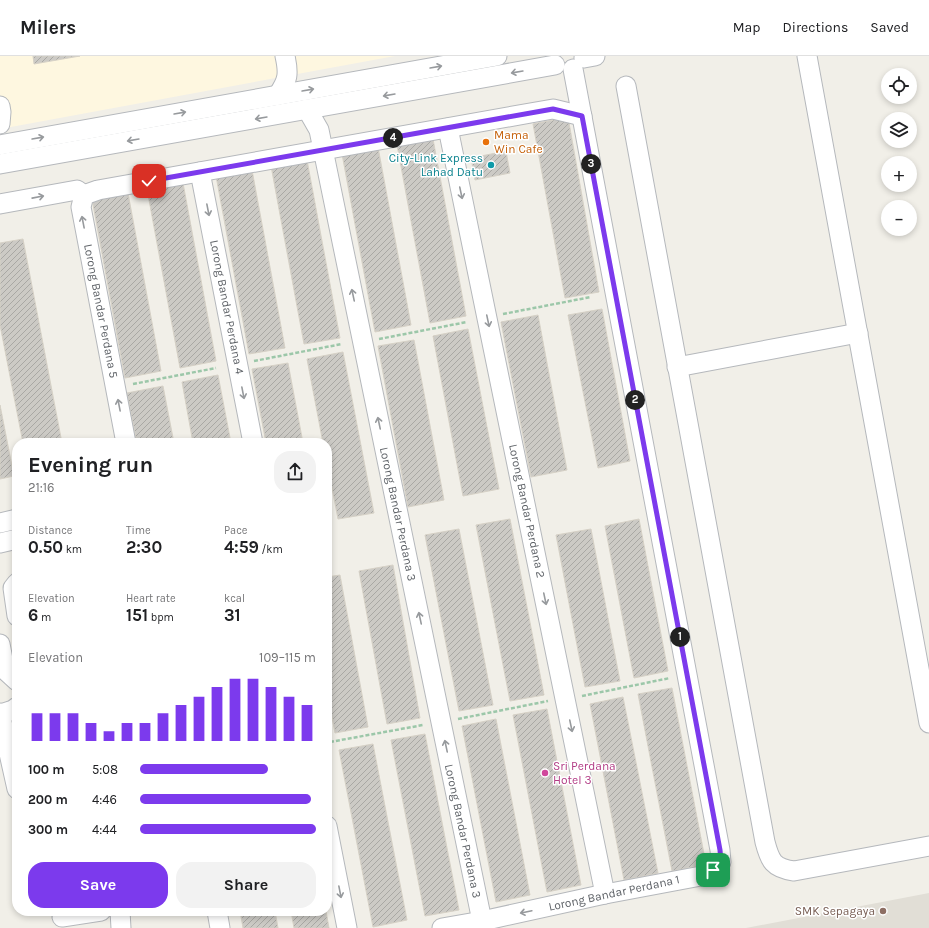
<!DOCTYPE html>
<meta charset="utf-8">
<style>
:root{--surface:#fff;--page:#f2f2f2;--text:#202124;--muted:#757577;--line:#e0e0e0;--accent:#7c3aed}
body{margin:0;font-family:Karla,sans-serif;background:var(--page);color:var(--text);height:100vh;display:flex;flex-direction:column;font-size:15px;white-space:nowrap}
*{box-sizing:border-box;margin:0}
p{font-size:13px;color:var(--muted)}
.icon{flex:none;width:22px;height:22px;fill:none;stroke:currentColor;stroke-width:2;stroke-linecap:round;stroke-linejoin:round}
.map{position:relative;flex:1;overflow:hidden}
.drawer{position:absolute;left:12px;top:382px;width:320px;height:478px;display:flex;flex-direction:column;background:var(--surface);border-radius:16px;box-shadow:0 2px 6px #0003}
.drawer>*{flex:none}
.buttons{position:absolute;left:881px;top:12px;display:grid;gap:8px}
.buttons a{display:grid;place-items:center;width:36px;height:36px;border-radius:50%;background:var(--surface);box-shadow:0 2px 6px #0003;font-size:20px}
.pin{position:absolute;display:grid;place-items:center;width:34px;height:34px;color:#fff;margin:-17px;border-radius:8px;box-shadow:0 2px 6px #0006}
.km{position:absolute;width:20px;height:20px;margin:-10px;border-radius:50%;background:#222;color:#fff;font-size:11px;line-height:20px;text-align:center}
.round{display:grid;place-items:center;flex:none;width:42px;height:42px;border-radius:16px;background:var(--page)}
.head{display:flex;align-items:center;justify-content:space-between;height:68px;padding:0 16px}
h1{font-size:22px;font-weight:700;line-height:30px}
.figures{display:grid;grid-template-columns:repeat(3,1fr);gap:6px;height:68px;padding:4px 16px}
.figures div{display:grid;align-content:center}
.figures b{font-size:17px;font-weight:700}
.figures small{font-size:11px;font-weight:400}
.figures p{font-size:11px}
.chart{height:112px;padding:8px 16px}
.chart p{display:flex;justify-content:space-between}
.chart svg{width:100%;height:72px;margin-top:4px;stroke:var(--accent);stroke-width:6}
.cta{display:flex;gap:8px;margin-top:auto;padding:8px 16px}
.cta a{flex:1;height:46px;border-radius:16px;background:var(--accent);color:#fff;font-size:16px;font-weight:700;line-height:46px;text-align:center}
.cta a+a{background:var(--page);color:var(--text)}
ul{padding:0 16px;list-style:none;font-size:13px}
li{display:grid;grid-template-columns:64px 48px 1fr;align-items:center;height:30px}
li i{height:10px;border-radius:5px;background:var(--accent)}
header{display:flex;align-items:center;gap:24px;box-sizing:border-box;height:56px;padding:0 20px;background:var(--surface);border-bottom:1px solid var(--line)}
header strong{font-size:19px}
nav{display:flex;gap:22px;margin-inline-start:auto;font-size:14px}
.map>svg:first-child{display:block}
.commercial{fill:#fef7e0}
.education{fill:#e1ded6}
.building{fill:url(#building-hatch);stroke:#d6d1c6}
.lines{fill:none;stroke-linecap:round;stroke-linejoin:round}
.minor-casing{stroke:#b5b8bc;stroke-width:21}
.path{stroke:#9cc7a9;stroke-width:2.5;stroke-dasharray:4 2;stroke-linecap:butt}
.minor{stroke:#fff;stroke-width:19}
.oneway{stroke:#979a9d}
.route-casing{stroke:#fff;stroke-width:8}
.route{stroke:#7c3aed;stroke-width:5}
.food-dot{fill:#e8710a;stroke:#fff;stroke-width:1.5}
.culture-dot{fill:#0f9aa8;stroke:#fff;stroke-width:1.5}
.hotel-dot{fill:#d1479c;stroke:#fff;stroke-width:1.5}
.education-dot{fill:#8d6e63;stroke:#fff;stroke-width:1.5}
.labels{text-anchor:middle;dominant-baseline:central;stroke-width:3;stroke-linejoin:round;paint-order:stroke}
.food-label{font-size:12px;fill:#c56008;stroke:#fff;text-anchor:start}
.culture-label{font-size:12px;fill:#0d838f;stroke:#fff;text-anchor:end}
.street-label{font-size:12px;fill:#5f6368;stroke:#fff}
.hotel-label{font-size:12px;fill:#b23c85;stroke:#fff;text-anchor:start}
.education-label{font-size:12px;fill:#785e54;stroke:#fff;text-anchor:end}
</style>
<header>
<strong>Milers</strong>
<nav><a>Map</a><a>Directions</a><a>Saved</a></nav>
</header>
<div class="map">
<svg width="929" height="872" viewBox="0 0 929 872">
<defs>
<pattern id="building-hatch" width="6" height="6" patternUnits="userSpaceOnUse"><rect width="6" height="6" fill="#cccac5"/><path d="M-1 1l2-2M0 6l6-6M5 7l2-2" fill="none" stroke="#a9a8a4"/></pattern>
</defs>
<rect width="100%" height="100%" fill="#f1efe8"/>
<polygon class="commercial" points="0,0 395,0 0,73"/>
<polygon class="education" points="929,837 929,872 746,872"/>
<g class="building">
<polygon points="33,0 80,0 34,8"/>
<polygon points="568,61 599,236 565,242 533,68"/>
<polygon points="433,83 466,260 430,267 397,89"/>
<polygon points="378,91 411,269 375,276 342,98"/>
<polygon points="506,95 510,117 475,124 471,102"/>
<polygon points="307,104 340,282 304,288 271,110"/>
<polygon points="252,114 285,292 249,298 216,120"/>
<polygon points="183,127 216,305 180,312 147,133"/>
<polygon points="128,137 161,315 125,322 92,143"/>
<polygon points="23,183 62,387 23,387 0,269 0,187"/>
<polygon points="602,253 630,405 598,412 568,259"/>
<polygon points="538,259 567,414 531,421 501,266"/>
<polygon points="468,273 499,433 463,440 433,280"/>
<polygon points="414,284 444,444 408,451 378,290"/>
<polygon points="343,296 374,457 338,463 327,406 327,387 323,387 307,303"/>
<polygon points="288,307 303,387 266,387 252,313"/>
<polygon points="218,319 231,387 193,387 182,326"/>
<polygon points="163,330 174,387 137,387 127,337"/>
<polygon points="0,349 14,420 0,423"/>
<polygon points="510,463 544,639 510,645 476,469"/>
<polygon points="639,463 668,615 634,622 605,470"/>
<polygon points="459,473 493,649 459,655 425,479"/>
<polygon points="591,473 620,625 585,631 556,479"/>
<polygon points="393,509 420,662 387,668 359,515"/>
<polygon points="340,519 368,671 335,677 327,635 327,521"/>
<polygon points="672,632 706,808 672,815 638,638"/>
<polygon points="623,641 658,817 624,824 590,648"/>
<polygon points="547,653 581,829 547,836 513,659"/>
<polygon points="496,663 530,839 496,846 462,670"/>
<polygon points="425,678 459,854 425,860 391,684"/>
<polygon points="373,688 407,864 373,871 339,694"/>
<polygon points="240,855 275,855 278,872 243,872"/>
<polygon points="291,855 326,855 329,872 294,872"/>
</g>
<g class="lines">
<defs>
<g id="minor">
<polyline points="807,0 929,667"/>
<polyline points="584,2 595,0"/>
<path d="M626 30 765 786C770 805 773 812 794 815L929 790"/>
<path d="M278 39C288 24 289 18 285 0"/>
<polyline points="0,50 1,56 0,68"/>
<polyline points="307,53 319,74 482,865"/>
<polyline points="448,72 605,838"/>
<polyline points="0,89 497,0"/>
<polyline points="0,108 555,9"/>
<polyline points="200,116 253,387"/>
<polyline points="0,148 77,134 84,139"/>
<polyline points="677,311 858,277"/>
<polyline points="126,387 81,151 84,139 98,134 553,53 582,60"/>
<polyline points="0,467 17,463"/>
<polyline points="0,487 17,483"/>
<polyline points="17,527 13,532 17,560"/>
<polyline points="0,588 5,614 17,625"/>
<polyline points="0,657 17,733"/>
<polyline points="1,658 13,654 17,651"/>
<polyline points="327,770 347,872"/>
<polyline points="120,855 121,872"/>
<polyline points="217,855 220,872"/>
<polyline points="62,861 101,855"/>
<polyline points="442,872 482,865 605,838 701,820 713,814 721,806 720,794 573,13"/>
</g>
</defs>
<use href="#minor" class="minor-casing"/>
<g class="path">
<polyline points="503,258 591,241"/>
<polyline points="379,283 467,266"/>
<polyline points="254,305 342,288"/>
<polyline points="133,328 216,312"/>
<polyline points="582,640 670,622"/>
<polyline points="458,663 548,645"/>
<polyline points="330,686 423,669"/>
</g>
<use href="#minor" class="minor"/>
</g>
<defs><path id="oneway-shaft" d="M-6 0H5M1.5-3L5.5 0L1.5 3" fill="none" stroke-width="1.6" stroke-linecap="round" stroke-linejoin="round"/></defs>
<g class="oneway">
<use href="#oneway-shaft" transform="translate(436 11) rotate(-10)"/>
<use href="#oneway-shaft" transform="translate(517 16) rotate(170)"/>
<use href="#oneway-shaft" transform="translate(308 34) rotate(-10)"/>
<use href="#oneway-shaft" transform="translate(389 39) rotate(170)"/>
<use href="#oneway-shaft" transform="translate(180 57) rotate(-10)"/>
<use href="#oneway-shaft" transform="translate(261 62) rotate(170)"/>
<use href="#oneway-shaft" transform="translate(38 82) rotate(-10)"/>
<use href="#oneway-shaft" transform="translate(133 84) rotate(170)"/>
<use href="#oneway-shaft" transform="translate(461 137) rotate(78)"/>
<use href="#oneway-shaft" transform="translate(38 141) rotate(-11)"/>
<use href="#oneway-shaft" transform="translate(208 154) rotate(79)"/>
<use href="#oneway-shaft" transform="translate(83 166) rotate(-101)"/>
<use href="#oneway-shaft" transform="translate(353 239) rotate(-102)"/>
<use href="#oneway-shaft" transform="translate(488 265) rotate(78)"/>
<use href="#oneway-shaft" transform="translate(243 337) rotate(79)"/>
<use href="#oneway-shaft" transform="translate(119 349) rotate(-101)"/>
<use href="#oneway-shaft" transform="translate(379 367) rotate(-102)"/>
<use href="#oneway-shaft" transform="translate(545 543) rotate(78)"/>
<use href="#oneway-shaft" transform="translate(420 562) rotate(-102)"/>
<use href="#oneway-shaft" transform="translate(571 670) rotate(78)"/>
<use href="#oneway-shaft" transform="translate(446 690) rotate(-102)"/>
<use href="#oneway-shaft" transform="translate(340 836) rotate(79)"/>
<use href="#oneway-shaft" transform="translate(526 856) rotate(168)"/>
</g>
<g class="lines">
<defs>
<polyline id="route" points="149,125 553,53 582,60 720,794 721,806 713,814"/>
</defs>
<use href="#route" class="route-casing"/>
<use href="#route" class="route"/>
</g>
<circle class="food-dot" cx="486" cy="86" r="4"/>
<circle class="culture-dot" cx="491" cy="109" r="4"/>
<circle class="hotel-dot" cx="545" cy="717" r="4"/>
<circle class="education-dot" cx="883" cy="855" r="4"/>
<g class="labels">
<g class="food-label">
<text x="494" y="79">Mama<tspan x="494" dy="14">Win Cafe</tspan></text>
</g>
<g class="culture-label">
<text x="483" y="102">City-Link Express<tspan x="483" dy="14">Lahad Datu</tspan></text>
</g>
<g class="street-label">
<text transform="translate(227 251) rotate(79)">Lorong Bandar Perdana 4</text>
<text transform="translate(101 255) rotate(79)">Lorong Bandar Perdana 5</text>
<text transform="translate(527 455) rotate(78)">Lorong Bandar Perdana 2</text>
<text transform="translate(398 458) rotate(78)">Lorong Bandar Perdana 3</text>
<text transform="translate(463 775) rotate(78)">Lorong Bandar Perdana 3</text>
<text transform="translate(614 837) rotate(-12)">Lorong Bandar Perdana 1</text>
</g>
<g class="hotel-label">
<text x="553" y="710">Sri Perdana<tspan x="553" dy="14">Hotel 3</tspan></text>
</g>
<g class="education-label">
<text x="875" y="855">SMK Sepagaya</text>
</g>
</g>
</svg>
<div class="buttons">
<a><svg class="icon" aria-label="locate" viewBox="0 0 24 24"><circle cx="12" cy="12" r="6"/><path d="M12 2v4M12 18v4M2 12h4M18 12h4"/></svg></a>
<a><svg class="icon" aria-label="layers" viewBox="0 0 24 24"><path d="M12 4l9 5-9 5-9-5zM3 14l9 5 9-5"/></svg></a>
<a>+</a>
<a>−</a>
</div>
<div class="pin" style="left:713px;top:814px;background:#1e9e55"><svg class="icon" aria-label="arrive" viewBox="0 0 24 24"><path d="M6 21V4h12l-3 4 3 4H6"/></svg></div>
<div class="pin" style="left:149px;top:125px;background:#d93025"><svg class="icon" aria-label="check" viewBox="0 0 24 24"><path d="M5 12l5 5 9-10"/></svg></div>
<b class="km" style="left:680px;top:581px">1</b>
<b class="km" style="left:635px;top:344px">2</b>
<b class="km" style="left:591px;top:108px">3</b>
<b class="km" style="left:393px;top:82px">4</b>
<section class="drawer">
<div class="head"><div><h1>Evening run</h1><p>21:16</p></div><a class="round"><svg class="icon" aria-label="share" viewBox="0 0 24 24"><path d="M12 15V3M7 8l5-5 5 5M5 13v7h14v-7"/></svg></a></div>
<div class="figures">
<div><p>Distance</p><b>0.50<small> km</small></b></div>
<div><p>Time</p><b>2:30</b></div>
<div><p>Pace</p><b>4:59<small> /km</small></b></div>
</div>
<div class="figures">
<div><p>Elevation</p><b>6<small> m</small></b></div>
<div><p>Heart rate</p><b>151<small> bpm</small></b></div>
<div><p>kcal</p><b>31</b></div>
</div>
<div class="chart"><p><span>Elevation</span>109–115 m</p>
<svg viewBox="0 0 160 44" preserveAspectRatio="none"><path d="M5 44V27M15 44V27M25 44V27M35 44V33M45 44V38M55 44V33M65 44V33M75 44V27M85 44V22M95 44V17M105 44V11M115 44V6M125 44V6M135 44V11M145 44V17M155 44V22"/></svg>
</div>
<ul>
<li><b>100 m</b>5:08<i style="width:73%"></i></li>
<li><b>200 m</b>4:46<i style="width:97%"></i></li>
<li><b>300 m</b>4:44<i style="width:100%"></i></li>
</ul>
<div class="cta"><a>Save</a><a>Share</a></div>
</section>
</div>
